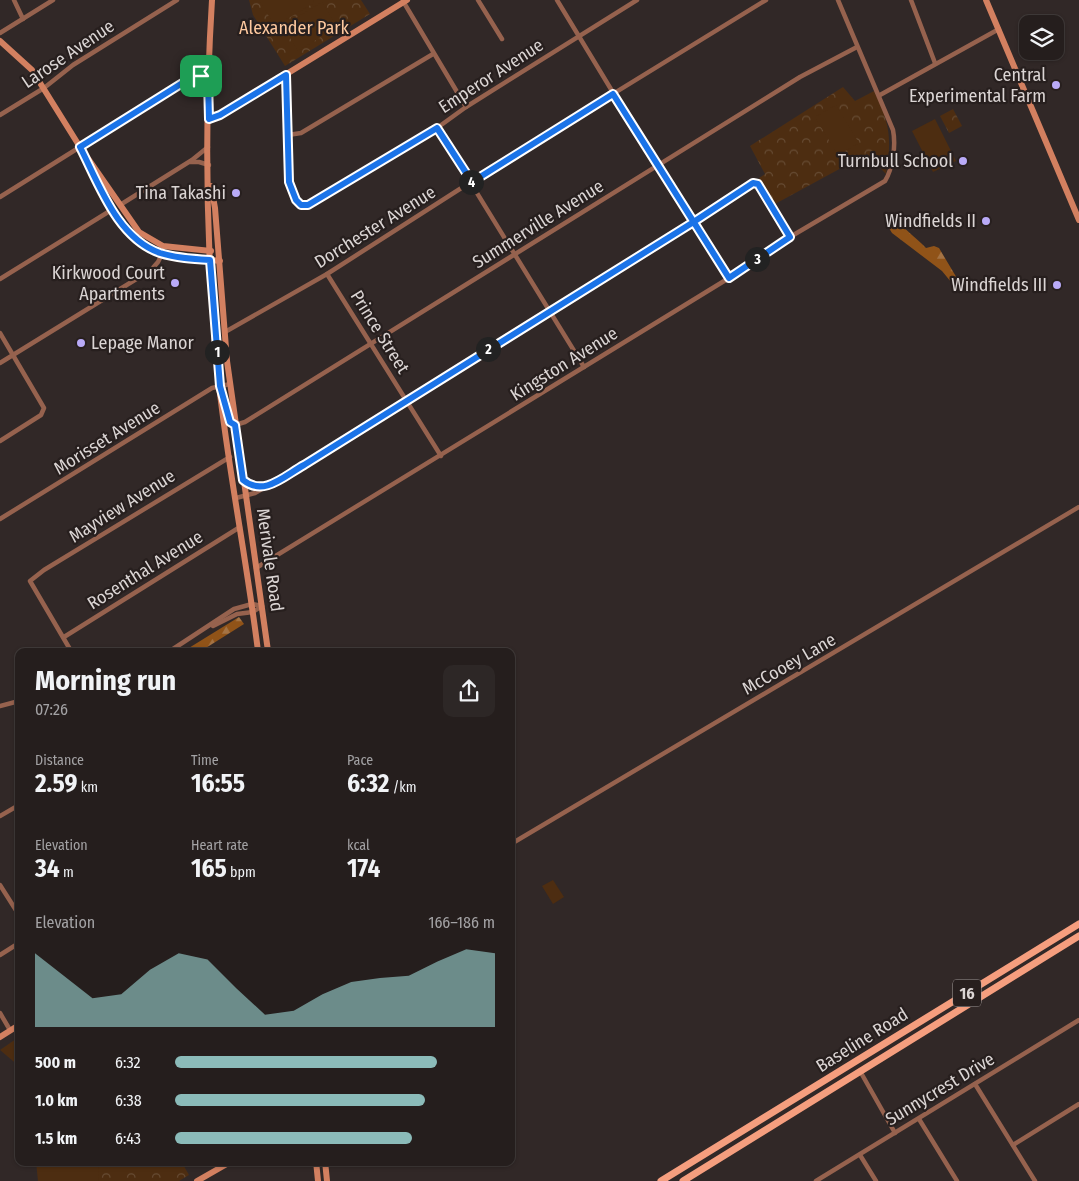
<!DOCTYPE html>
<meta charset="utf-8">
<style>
:root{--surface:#251e1d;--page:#2d2726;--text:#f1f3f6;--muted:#a3a2a4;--line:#423c3b;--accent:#8bbbb9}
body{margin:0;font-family:"Fira Sans Condensed",sans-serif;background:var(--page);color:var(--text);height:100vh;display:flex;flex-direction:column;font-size:19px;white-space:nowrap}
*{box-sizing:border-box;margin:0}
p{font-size:16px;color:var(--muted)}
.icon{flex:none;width:28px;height:28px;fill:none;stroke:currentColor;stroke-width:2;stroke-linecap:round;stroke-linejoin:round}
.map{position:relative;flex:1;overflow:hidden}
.details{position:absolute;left:15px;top:648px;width:500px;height:518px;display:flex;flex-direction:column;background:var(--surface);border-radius:10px;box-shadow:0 1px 4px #0004,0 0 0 1px var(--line)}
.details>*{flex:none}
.buttons{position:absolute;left:1019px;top:15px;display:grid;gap:10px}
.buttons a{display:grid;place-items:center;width:45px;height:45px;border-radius:10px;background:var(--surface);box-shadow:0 1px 4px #0004,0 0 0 1px var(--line);font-size:25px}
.pin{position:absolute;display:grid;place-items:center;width:42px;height:42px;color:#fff;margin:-21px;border-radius:10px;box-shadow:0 2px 8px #0006}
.km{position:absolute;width:25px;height:25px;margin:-12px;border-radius:50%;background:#222;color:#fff;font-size:14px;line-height:25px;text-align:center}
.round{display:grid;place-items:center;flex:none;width:52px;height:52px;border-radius:10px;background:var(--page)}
.overview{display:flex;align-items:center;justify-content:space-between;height:85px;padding:0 20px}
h1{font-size:28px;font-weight:700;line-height:38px}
.figures{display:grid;grid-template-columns:repeat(3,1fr);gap:8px;height:85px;padding:5px 20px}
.figures div{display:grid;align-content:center}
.figures b{font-size:25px;font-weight:700}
.figures small{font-size:14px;font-weight:400}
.figures p{font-size:14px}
.chart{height:140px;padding:10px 20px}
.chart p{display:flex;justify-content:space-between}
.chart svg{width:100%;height:90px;margin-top:5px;fill:var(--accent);opacity:.7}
ul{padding:0 20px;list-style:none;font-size:16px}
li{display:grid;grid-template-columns:80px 60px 1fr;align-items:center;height:38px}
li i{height:12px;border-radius:6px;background:var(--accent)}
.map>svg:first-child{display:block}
.forest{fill:url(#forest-firs)}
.park{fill:url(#park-crowns)}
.garden{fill:#4d2d11}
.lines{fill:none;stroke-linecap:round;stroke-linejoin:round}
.street{stroke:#96624e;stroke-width:4.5}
.secondary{stroke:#d38060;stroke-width:6}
.primary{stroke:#f59e7e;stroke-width:7}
.route-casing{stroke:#fff;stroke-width:10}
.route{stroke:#1a73e8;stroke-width:6}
.poi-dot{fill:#b9aaf7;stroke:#271f1e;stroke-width:2}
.labels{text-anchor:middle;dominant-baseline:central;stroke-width:4.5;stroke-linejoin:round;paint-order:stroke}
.shield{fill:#271f1e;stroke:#a59e9d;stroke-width:1}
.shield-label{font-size:16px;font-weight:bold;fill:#dbd5d4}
.park-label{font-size:18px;fill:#fec99f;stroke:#271f1e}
.street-label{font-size:18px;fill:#dbd5d4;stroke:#271f1e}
.poi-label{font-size:18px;fill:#dbd5d4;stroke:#271f1e;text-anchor:end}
</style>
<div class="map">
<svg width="1079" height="1181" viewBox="0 0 1079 1181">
<defs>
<pattern id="forest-firs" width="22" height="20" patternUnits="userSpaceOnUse" patternTransform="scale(1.25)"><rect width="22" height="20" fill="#905318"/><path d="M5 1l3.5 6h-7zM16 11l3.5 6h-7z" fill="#a47344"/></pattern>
<pattern id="park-crowns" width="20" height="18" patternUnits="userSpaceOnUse" patternTransform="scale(1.25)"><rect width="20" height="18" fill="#4d2d11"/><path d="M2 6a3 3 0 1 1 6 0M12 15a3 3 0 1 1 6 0" fill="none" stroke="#664b33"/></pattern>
</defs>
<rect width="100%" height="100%" fill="#312827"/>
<g class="forest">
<path d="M896 216C902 229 916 237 926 248L934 246 939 248 961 285V287L956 288 942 271 892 233 886 223Z"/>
<polygon points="239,617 244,624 201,651 184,651"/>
</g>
<g class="park">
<polygon points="249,0 361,0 370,14 285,66 253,15"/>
<path d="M843 87 855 101 874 91C890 123 892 139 886 174L867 154 775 204 759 178 765 174 750 146Z"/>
<polygon points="953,109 962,126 949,133 940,116"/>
<polygon points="19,1037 19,1066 0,1050"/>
<polygon points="36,1161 181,1161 189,1175 179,1181 38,1181"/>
</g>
<g class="garden">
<polygon points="259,0 313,0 314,3 275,26"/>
<polygon points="322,2 337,27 298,51 283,26"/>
<polygon points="836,105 859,143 838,155 815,117"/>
<polygon points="935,119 956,161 933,172 912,131"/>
<polygon points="553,880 564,897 553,904 542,886"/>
<polygon points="50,1161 99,1161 98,1181 50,1181"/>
</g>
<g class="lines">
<g class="street">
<polyline points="14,0 23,19"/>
<polyline points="478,0 502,39"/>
<polyline points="557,0 692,223 729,278"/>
<polyline points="911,0 935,63"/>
<polyline points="403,1 466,107"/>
<polyline points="0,33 53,0"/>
<polyline points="286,75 289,182 296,200 301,205 308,205 437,128 466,107 637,0"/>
<polyline points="193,77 201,76 209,80"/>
<polyline points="880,95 999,29"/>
<polyline points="0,115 44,88 73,65 177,0"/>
<polyline points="437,128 584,367"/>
<polyline points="288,135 301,133 433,54"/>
<polyline points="190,162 199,162 209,165"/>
<polyline points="0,197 192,77 208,63"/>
<polyline points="120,205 192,160 208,147"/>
<polyline points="327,274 441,456"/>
<polyline points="0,279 113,209"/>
<polyline points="225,332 327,274 502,162 766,0"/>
<polyline points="0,333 44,408 41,415 0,441"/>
<polyline points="0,363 151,270 158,262 162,254"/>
<polyline points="235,425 245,422 800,77 857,47"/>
<polyline points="236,498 255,493 304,465 753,183 758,184 790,237"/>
<polyline points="0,519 212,388 230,384"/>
<path d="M256 568 729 278 790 237 885 181C893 168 896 145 893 130L838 0"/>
<polyline points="213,626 237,614 253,612 262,606"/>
<polyline points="64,637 240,527"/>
<polyline points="71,651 30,581 44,570 230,457"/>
<polyline points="170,651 234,609 252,604 262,606"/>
<polyline points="243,651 245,650"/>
<polyline points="0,706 19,701"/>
<polyline points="0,816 19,805"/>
<polyline points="511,844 1079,507"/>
<polyline points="0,885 19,915"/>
<polyline points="0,955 19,943"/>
<polyline points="0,1013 10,1030"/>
<polyline points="860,1071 895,1133"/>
<polyline points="975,1084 1035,1181"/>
<polyline points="919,1119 957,1181"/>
<polyline points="1013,1145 1079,1104"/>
<polyline points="860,1155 876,1181"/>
<polyline points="816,1181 1079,1020"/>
</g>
<g class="secondary">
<path d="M212 0C204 128 206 258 219 385 229 474 247 562 258 651"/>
<polyline points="986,0 1079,220"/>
<polyline points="0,41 32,70 80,147 139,232 163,246 211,251"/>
<polyline points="209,119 220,115 407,0"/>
<path d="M93 172C111 207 128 246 170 256 186 259 203 259 220 261"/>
<polyline points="211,186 215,208 227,361 268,651"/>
<polyline points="243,480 255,488 265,487"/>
<polyline points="0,1037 19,1025"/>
<polyline points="316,1161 318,1181"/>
<polyline points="325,1161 327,1181"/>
<polyline points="197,1181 232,1161"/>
</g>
<g class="primary">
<polyline points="661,1181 1079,924"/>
<polyline points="683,1181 1079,936"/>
</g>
</g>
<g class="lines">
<defs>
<path id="route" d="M201 76 192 77 80 147C99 184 117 238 160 253 176 258 193 259 210 260L220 386 230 422 235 425 243 480C264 497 284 476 304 465L692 223 753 183 758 184 790 237 729 278 613 94 472 182 437 128 308 205H301L296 200 289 182 286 75 220 115 209 119 208 80 201 76"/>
</defs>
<use href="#route" class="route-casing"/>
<use href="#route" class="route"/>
</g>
<g class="poi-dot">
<circle cx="1056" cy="85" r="5"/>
<circle cx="963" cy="161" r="5"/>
<circle cx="236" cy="193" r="5"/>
<circle cx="986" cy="221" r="5"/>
<circle cx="175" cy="283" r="5"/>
<circle cx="1057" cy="285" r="5"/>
<circle cx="81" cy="343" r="5"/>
</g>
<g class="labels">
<rect class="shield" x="953" y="979.5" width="28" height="27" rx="4"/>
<g class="shield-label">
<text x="967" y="993">16</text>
</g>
<g class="park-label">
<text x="294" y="28">Alexander Park</text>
</g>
<g class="street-label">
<text transform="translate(68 54) rotate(-34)">Larose Avenue</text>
<text transform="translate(491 76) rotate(-33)">Emperor Avenue</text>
<text transform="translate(538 224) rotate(-32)">Summerville Avenue</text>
<text transform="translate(375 227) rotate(-32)">Dorchester Avenue</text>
<text transform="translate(380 332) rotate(58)">Prince Street</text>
<text transform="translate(564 364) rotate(-32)">Kingston Avenue</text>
<text transform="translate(107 438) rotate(-32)">Morisset Avenue</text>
<text transform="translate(122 506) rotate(-32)">Mayview Avenue</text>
<text transform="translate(270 560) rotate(82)">Merivale Road</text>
<text transform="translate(145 570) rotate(-32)">Rosenthal Avenue</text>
<text transform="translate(789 664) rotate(-30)">McCooey Lane</text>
<text transform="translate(862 1040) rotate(-32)">Baseline Road</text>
<text transform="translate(940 1089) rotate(-31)">Sunnycrest Drive</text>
</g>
<g class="poi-label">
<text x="1046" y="75">Central<tspan x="1046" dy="21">Experimental Farm</tspan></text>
<text x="953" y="161">Turnbull School</text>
<text x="226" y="193">Tina Takashi</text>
<text x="976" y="221">Windfields II</text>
<text x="165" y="273">Kirkwood Court<tspan x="165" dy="21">Apartments</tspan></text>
<text x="1047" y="285">Windfields III</text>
<text x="91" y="343" text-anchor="start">Lepage Manor</text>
</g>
</g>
</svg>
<div class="buttons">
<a><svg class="icon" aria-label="layers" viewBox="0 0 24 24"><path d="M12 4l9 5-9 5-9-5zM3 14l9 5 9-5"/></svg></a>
</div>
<div class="pin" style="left:201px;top:76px;background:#1e9e55"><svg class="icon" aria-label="arrive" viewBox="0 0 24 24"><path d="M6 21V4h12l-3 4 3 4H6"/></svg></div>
<b class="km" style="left:217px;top:352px">1</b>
<b class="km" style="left:488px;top:349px">2</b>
<b class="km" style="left:757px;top:259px">3</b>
<b class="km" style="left:471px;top:182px">4</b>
<section class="details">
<div class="overview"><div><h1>Morning run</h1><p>07:26</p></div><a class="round"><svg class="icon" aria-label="share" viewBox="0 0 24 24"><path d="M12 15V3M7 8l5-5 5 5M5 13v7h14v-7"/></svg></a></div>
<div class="figures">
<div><p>Distance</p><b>2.59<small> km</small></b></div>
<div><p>Time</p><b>16:55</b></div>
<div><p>Pace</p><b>6:32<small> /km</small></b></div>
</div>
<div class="figures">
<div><p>Elevation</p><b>34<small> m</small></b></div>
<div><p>Heart rate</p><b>165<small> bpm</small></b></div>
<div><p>kcal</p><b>174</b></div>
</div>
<div class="chart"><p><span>Elevation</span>166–186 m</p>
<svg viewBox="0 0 160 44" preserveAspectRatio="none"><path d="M0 44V8L10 19L20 30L30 28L40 16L50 8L60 11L70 25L80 38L90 36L100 28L110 22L120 20L130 19L140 12L150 6L160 8V44z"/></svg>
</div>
<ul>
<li><b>500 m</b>6:32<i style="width:82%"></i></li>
<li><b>1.0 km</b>6:38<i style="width:78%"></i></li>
<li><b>1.5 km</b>6:43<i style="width:74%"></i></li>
</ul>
</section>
</div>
